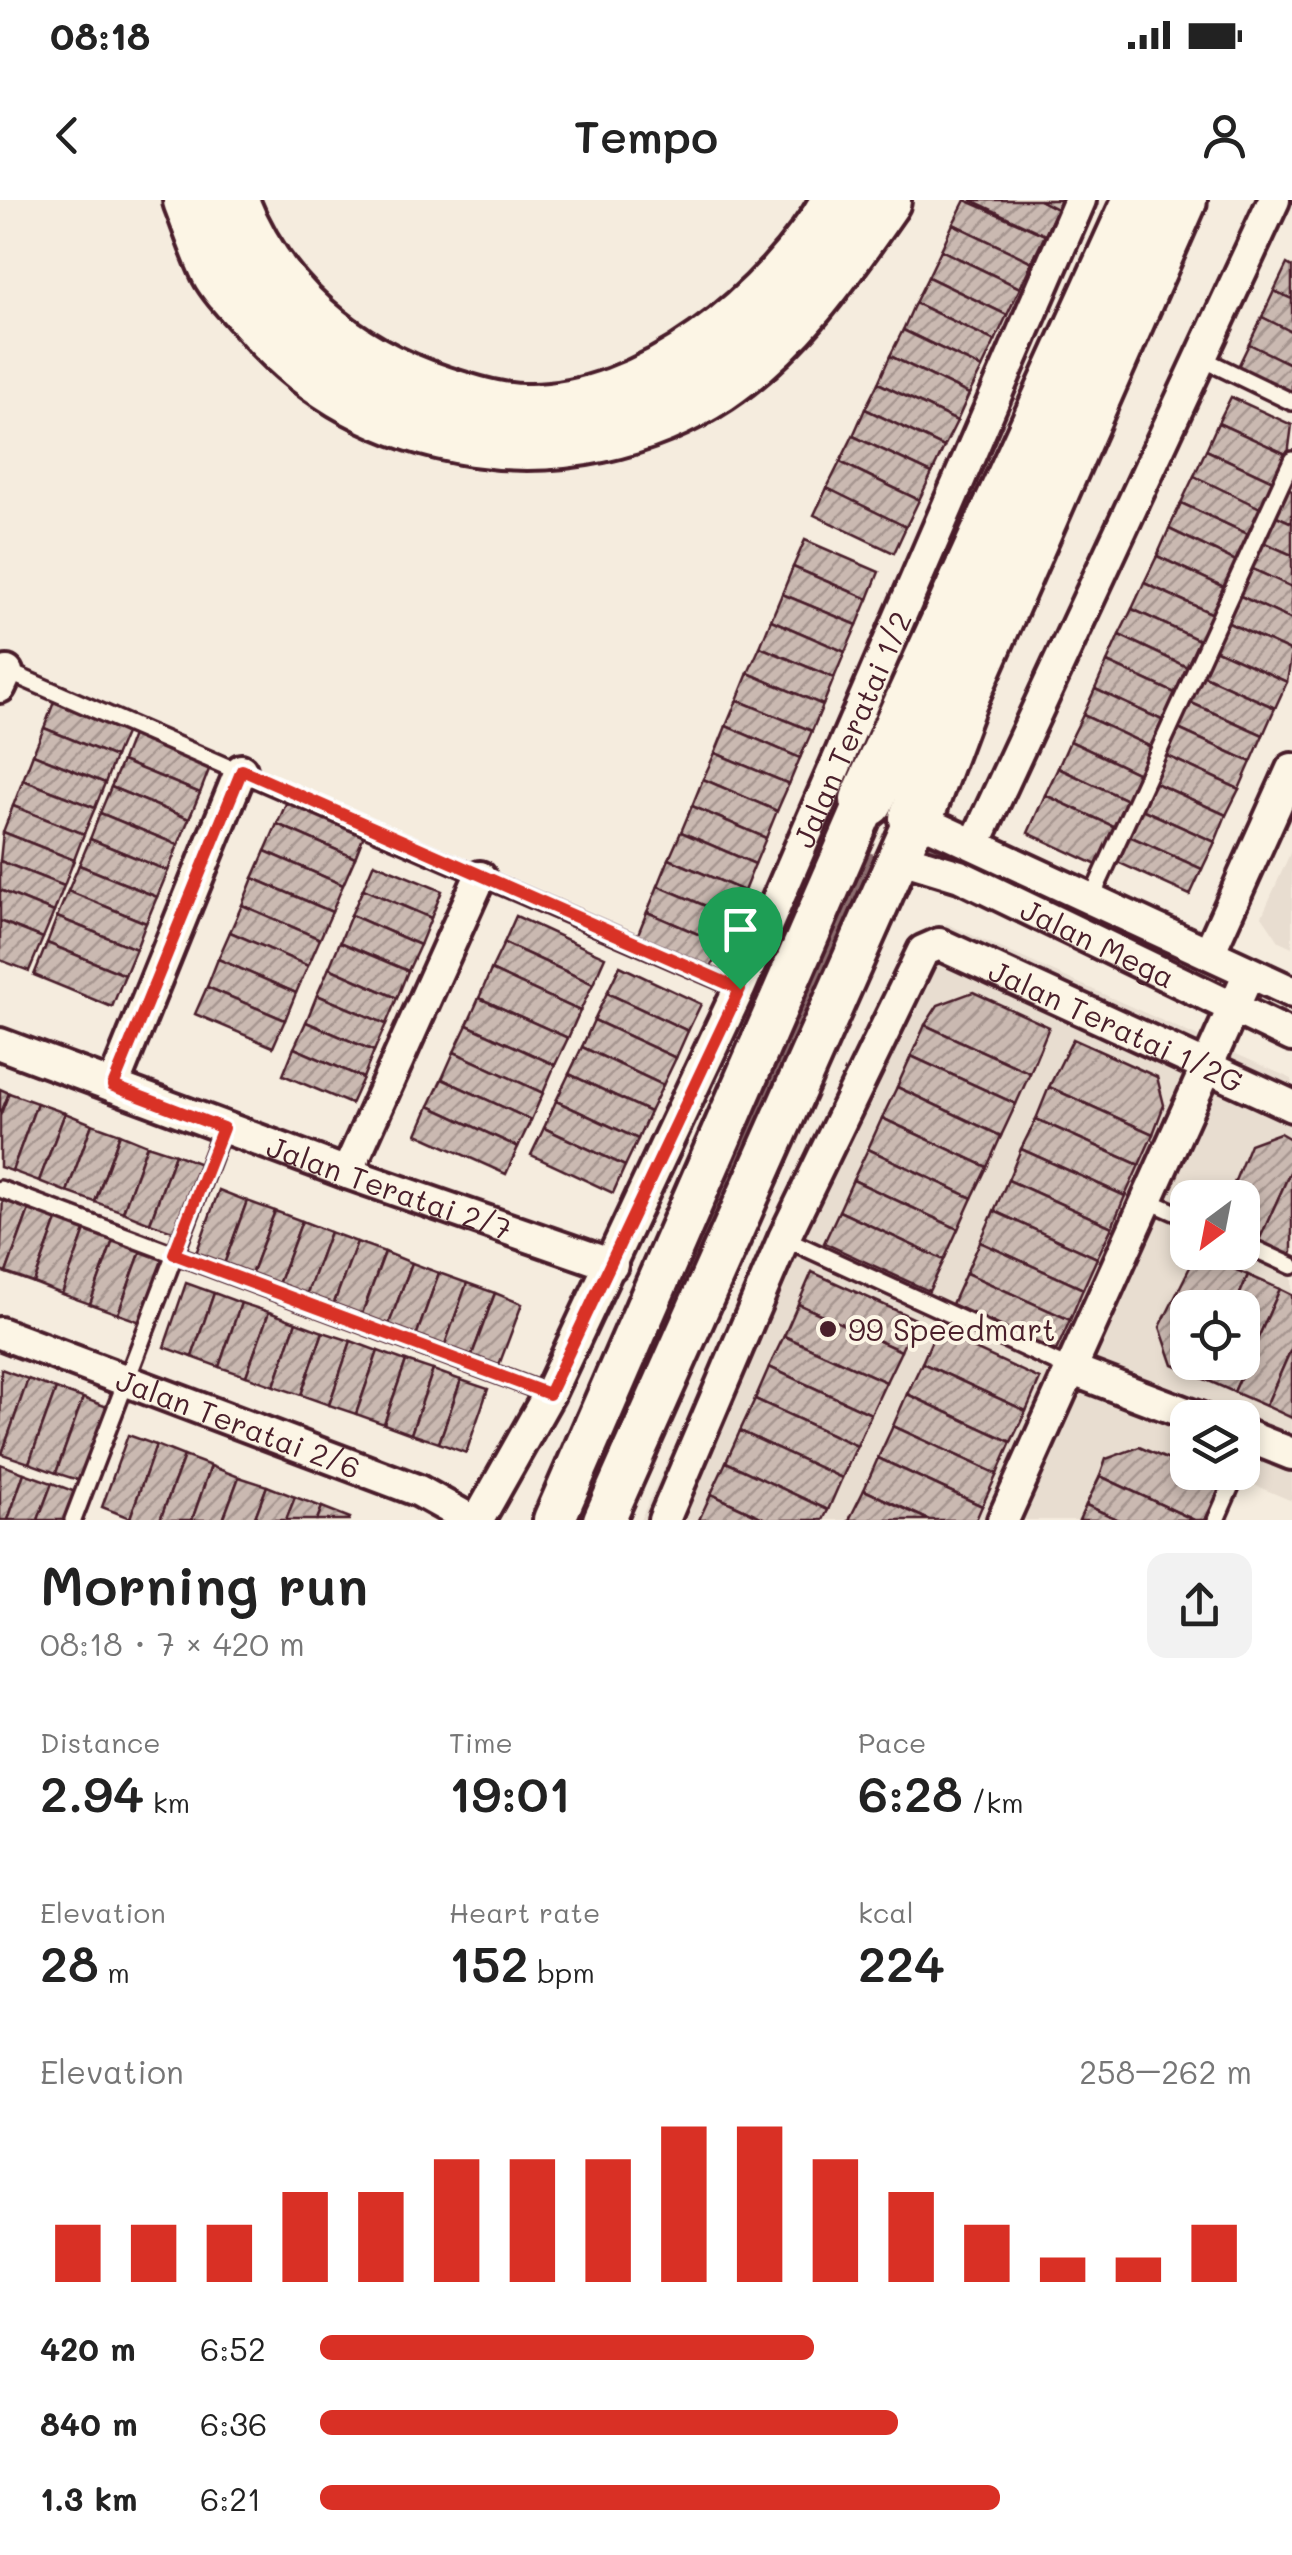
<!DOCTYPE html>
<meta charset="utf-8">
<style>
:root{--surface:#fff;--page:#f2f2f2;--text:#222;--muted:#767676;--accent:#d93025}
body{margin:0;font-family:Mali,sans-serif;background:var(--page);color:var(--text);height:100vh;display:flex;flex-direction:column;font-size:38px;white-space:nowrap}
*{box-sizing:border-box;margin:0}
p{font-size:32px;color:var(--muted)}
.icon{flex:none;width:55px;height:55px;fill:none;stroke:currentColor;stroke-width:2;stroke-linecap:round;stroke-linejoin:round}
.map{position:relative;height:1320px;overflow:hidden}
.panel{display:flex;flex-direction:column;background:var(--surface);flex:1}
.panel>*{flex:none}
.needle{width:65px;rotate:212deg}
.tools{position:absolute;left:1170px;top:980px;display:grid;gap:20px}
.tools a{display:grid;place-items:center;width:90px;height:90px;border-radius:20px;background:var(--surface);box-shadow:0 5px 15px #0003;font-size:50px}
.pin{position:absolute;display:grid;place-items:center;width:85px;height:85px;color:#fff;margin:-102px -42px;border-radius:50% 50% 50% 0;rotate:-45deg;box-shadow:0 0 10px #0007}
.pin .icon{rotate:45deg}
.round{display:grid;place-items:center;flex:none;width:105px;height:105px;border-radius:20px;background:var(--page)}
.head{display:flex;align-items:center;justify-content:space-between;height:170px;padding:0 40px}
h1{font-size:55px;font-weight:600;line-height:75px}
.stats{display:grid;grid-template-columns:repeat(3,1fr);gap:15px;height:170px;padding:10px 40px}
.stats div{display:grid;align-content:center}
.stats b{font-size:50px;font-weight:600}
.stats small{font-size:28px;font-weight:400}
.stats p{font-size:28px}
.chart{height:280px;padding:20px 40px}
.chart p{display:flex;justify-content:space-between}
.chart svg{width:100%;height:180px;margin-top:10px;stroke:var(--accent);stroke-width:6}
ul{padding:0 40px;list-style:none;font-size:32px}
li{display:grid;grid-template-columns:160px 120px 1fr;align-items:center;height:75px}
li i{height:25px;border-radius:12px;background:var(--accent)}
.status{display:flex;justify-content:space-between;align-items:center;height:70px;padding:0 50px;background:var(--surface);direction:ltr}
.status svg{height:28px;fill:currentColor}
header{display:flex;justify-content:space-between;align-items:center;height:130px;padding:0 40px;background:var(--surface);font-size:45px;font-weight:600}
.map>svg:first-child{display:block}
.built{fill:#e8ddd0;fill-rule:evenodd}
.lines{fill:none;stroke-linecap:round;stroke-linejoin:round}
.stream{stroke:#8c6e70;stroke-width:10}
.building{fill:url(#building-hatch);stroke:#4a1f2b;stroke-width:2.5}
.service-casing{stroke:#4a1f2b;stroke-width:22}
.minor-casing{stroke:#4a1f2b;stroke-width:38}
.secondary-casing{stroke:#4a1f2b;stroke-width:48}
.motorway-casing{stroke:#4a1f2b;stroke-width:60}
.service{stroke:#fcf5e5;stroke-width:15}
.minor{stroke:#fcf5e5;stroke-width:30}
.secondary{stroke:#fcf5e5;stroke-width:40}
.motorway{stroke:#fcf5e5;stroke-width:52}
.route-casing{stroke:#fff;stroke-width:20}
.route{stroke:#d93025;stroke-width:12}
.poi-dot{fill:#4a1f2b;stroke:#fcf5e5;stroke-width:4}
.labels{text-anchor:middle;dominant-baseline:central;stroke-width:8;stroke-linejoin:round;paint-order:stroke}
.street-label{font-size:30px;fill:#4a1f2b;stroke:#fcf5e5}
.poi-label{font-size:30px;fill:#4a1f2b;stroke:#fcf5e5;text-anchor:start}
</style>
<div class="status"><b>08:18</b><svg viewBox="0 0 49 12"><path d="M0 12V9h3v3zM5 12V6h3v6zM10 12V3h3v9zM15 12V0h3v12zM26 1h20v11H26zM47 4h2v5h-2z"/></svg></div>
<header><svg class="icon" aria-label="back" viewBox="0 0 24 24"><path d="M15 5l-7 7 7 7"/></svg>Tempo<svg class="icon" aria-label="person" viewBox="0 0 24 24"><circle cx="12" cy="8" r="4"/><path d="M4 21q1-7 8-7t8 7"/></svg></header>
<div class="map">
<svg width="1292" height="1320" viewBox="0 0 1292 1320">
<defs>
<pattern id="building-hatch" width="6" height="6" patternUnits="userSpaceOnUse" patternTransform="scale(2.5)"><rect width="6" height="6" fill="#cab9b1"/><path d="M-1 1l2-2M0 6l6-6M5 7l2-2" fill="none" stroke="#a69690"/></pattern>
</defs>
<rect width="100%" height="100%" fill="#f5ecde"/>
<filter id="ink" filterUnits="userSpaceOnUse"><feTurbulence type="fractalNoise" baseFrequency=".01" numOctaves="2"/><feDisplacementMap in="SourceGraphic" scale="20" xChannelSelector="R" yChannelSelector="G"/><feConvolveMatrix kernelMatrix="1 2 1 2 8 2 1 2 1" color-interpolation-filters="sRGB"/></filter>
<g filter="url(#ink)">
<g class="built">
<polygon points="1292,649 1292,747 1279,741 1262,716"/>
<path d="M947 724 1292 879V1301L1226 1273 1204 1320H640L913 736ZM1188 998H1242V1052H1188ZM1188 1108H1242V1162H1188ZM1188 1218H1242V1272H1188Z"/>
</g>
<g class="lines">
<g class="stream">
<polyline points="934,645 1168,753"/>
<polyline points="576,1320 871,658"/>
</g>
</g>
<g class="building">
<polygon points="965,0 1045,35 1032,62 953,24"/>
<polygon points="971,0 1039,0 1057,9 1045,35"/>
<polygon points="1039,0 1062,0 1057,9"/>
<polygon points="953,24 1032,62 1020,88 941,50"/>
<polygon points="941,50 1020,88 1007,115 928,77"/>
<polygon points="1287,64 1292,67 1292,99 1274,91"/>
<polygon points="928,77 1007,115 995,141 915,103"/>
<polygon points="1274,91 1292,99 1292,132 1262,117"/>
<polygon points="915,103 995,141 982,168 903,130"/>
<polygon points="1262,117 1292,132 1292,165 1249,144"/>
<polygon points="903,130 982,168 969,194 890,156"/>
<polygon points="1249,144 1292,165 1292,198 1236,171"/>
<polygon points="890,156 969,194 957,221 878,183"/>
<polygon points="878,183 957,221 944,247 865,209"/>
<polygon points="1231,197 1292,225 1288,255 1218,223"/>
<polygon points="865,209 944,247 932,273 853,236"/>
<polygon points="1218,223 1288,255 1275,282 1206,250"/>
<polygon points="853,236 932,273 919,300 840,262"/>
<polygon points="1206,250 1275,282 1262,309 1194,276"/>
<polygon points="840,262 919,300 906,327 827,288"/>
<polygon points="1194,276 1262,309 1250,335 1181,303"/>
<polygon points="1284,287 1292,291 1292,323 1272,314"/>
<polygon points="827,288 906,327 894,353 814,315"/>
<polygon points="1181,303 1250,335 1238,362 1169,329"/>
<polygon points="1272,314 1292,323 1292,355 1260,341"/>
<polygon points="1169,329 1238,362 1226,388 1157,356"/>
<polygon points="805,340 879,372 868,399 793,367"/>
<polygon points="1260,341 1292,355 1292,387 1248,367"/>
<polygon points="1157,356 1226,388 1213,414 1144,383"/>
<polygon points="793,367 868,399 857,425 782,394"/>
<polygon points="1248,367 1292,387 1292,420 1236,394"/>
<polygon points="1144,383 1213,414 1201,441 1132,409"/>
<polygon points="782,394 857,425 845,452 771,420"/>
<polygon points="1236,394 1292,420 1292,452 1224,421"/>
<polygon points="1132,409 1201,441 1189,468 1119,435"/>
<polygon points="771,420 845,452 834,478 760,447"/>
<polygon points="1224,421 1292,452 1287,482 1212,448"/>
<polygon points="1119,435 1189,468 1177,494 1107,462"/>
<polygon points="760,447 834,478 823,505 748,473"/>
<polygon points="1212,448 1287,482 1275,508 1200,474"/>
<polygon points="1107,462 1177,494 1164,521 1095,489"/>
<polygon points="748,473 823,505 812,531 737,500"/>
<polygon points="1200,474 1275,508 1263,535 1187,501"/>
<polygon points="1095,489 1164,521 1151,547 1083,515"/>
<polygon points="737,500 812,531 800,558 726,526"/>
<polygon points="1187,501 1263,535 1251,562 1176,528"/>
<polygon points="54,502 126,531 115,557 44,528"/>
<polygon points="1083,515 1151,547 1139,574 1070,541"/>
<polygon points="726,526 800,558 789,584 715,553"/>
<polygon points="44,528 115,557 105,583 33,554"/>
<polygon points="1176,528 1251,562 1239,589 1163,554"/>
<polygon points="132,535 210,567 200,593 122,561"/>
<polygon points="1070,541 1139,574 1127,600 1058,568"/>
<polygon points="715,553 789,584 777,611 703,579"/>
<polygon points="33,554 105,583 95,608 23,580"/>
<polygon points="1163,554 1239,589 1226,615 1151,581"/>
<polygon points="122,561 200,593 189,619 111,587"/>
<polygon points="1058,568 1127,600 1115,627 1045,595"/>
<polygon points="703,579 777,611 766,638 692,606"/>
<polygon points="23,580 95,608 84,634 13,606"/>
<polygon points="1151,581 1226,615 1215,642 1139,608"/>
<polygon points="111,587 189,619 178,645 100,613"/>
<polygon points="1045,595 1115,627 1097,665 1028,633"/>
<polygon points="289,597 366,630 355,658 277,624"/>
<polygon points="13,606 84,634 74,660 3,632"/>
<polygon points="692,606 766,638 755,664 681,632"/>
<polygon points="1139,608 1215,642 1202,669 1127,635"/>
<polygon points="100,613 178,645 168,671 90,639"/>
<polygon points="277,624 355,658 343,685 265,651"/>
<polygon points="3,632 74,660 64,686 0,661"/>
<polygon points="681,632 755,664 744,691 669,659"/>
<polygon points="1127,635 1202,669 1190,695 1115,661"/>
<polygon points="90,639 168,671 157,697 79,665"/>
<polygon points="265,651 343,685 332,712 253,678"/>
<polygon points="669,659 744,691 732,717 658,686"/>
<polygon points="0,661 64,686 54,712 0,690"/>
<polygon points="374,663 442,691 431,718 363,689"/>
<polygon points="79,665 157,697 146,723 68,691"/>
<polygon points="253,678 332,712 320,739 242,705"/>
<polygon points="658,686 732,717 721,744 647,712"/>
<polygon points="363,689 431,718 420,745 351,715"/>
<polygon points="0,690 54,712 43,738 0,721"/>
<polygon points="68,691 146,723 136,749 57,717"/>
<polygon points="242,705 320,739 308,766 230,732"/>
<polygon points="647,712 721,744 710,770 636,739"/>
<polygon points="351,715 420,745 408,771 340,742"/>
<polygon points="516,716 605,757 593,784 504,743"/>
<polygon points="57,717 136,749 125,775 47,743"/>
<polygon points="0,721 43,738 29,771 0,760"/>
<polygon points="230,732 308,766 296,793 218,759"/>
<polygon points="340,742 408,771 397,798 329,768"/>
<polygon points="47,743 125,775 112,807 34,775"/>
<polygon points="504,743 593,784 580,811 491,770"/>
<polygon points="218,759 296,793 285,820 207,787"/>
<polygon points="620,766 701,804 688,831 607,793"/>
<polygon points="329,768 397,798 386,824 317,795"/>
<polygon points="491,770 580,811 568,838 479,798"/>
<polygon points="207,787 285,820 273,847 195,814"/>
<polygon points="973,792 1049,827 1030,873 925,825 938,805"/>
<polygon points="607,793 688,831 676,858 594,820"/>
<polygon points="317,795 386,824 374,851 306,822"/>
<polygon points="479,798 568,838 555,865 467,825"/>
<polygon points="594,820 676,858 663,885 582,847"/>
<polygon points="306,822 374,851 363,878 294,848"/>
<polygon points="467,825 555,865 543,893 454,852"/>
<polygon points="925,825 1030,873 1016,904 911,856"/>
<polygon points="1073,839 1157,877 1164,905 1153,934 1049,887"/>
<polygon points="582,847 663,885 650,912 569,874"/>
<polygon points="294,848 363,878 351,904 283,875"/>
<polygon points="454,852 543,893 531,920 442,879"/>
<polygon points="911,856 1016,904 1001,936 897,887"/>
<polygon points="569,874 650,912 638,939 556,901"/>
<polygon points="442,879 531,920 518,947 429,906"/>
<polygon points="897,887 1001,936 987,967 882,918"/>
<polygon points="1049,887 1153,934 1139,965 1036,919"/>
<polygon points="0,889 9,893 0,916"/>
<polygon points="9,893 37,903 12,971 0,967 0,916"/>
<polygon points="556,901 638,939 625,966 544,928"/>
<polygon points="37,903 65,913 39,981 12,971"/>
<polygon points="429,906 518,947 506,974 417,934"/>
<polygon points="65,913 92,924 67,992 39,981"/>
<polygon points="882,918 987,967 972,998 868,949"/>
<polygon points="1036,919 1139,965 1125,996 1021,949"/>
<polygon points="92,924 120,934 95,1002 67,992"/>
<polygon points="544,928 625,966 613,993 531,955"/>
<polygon points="1280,933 1292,940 1292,968 1257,1045 1242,1038 1242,998 1228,998 1250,944"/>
<polygon points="120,934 147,945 123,1012 95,1002"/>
<polygon points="147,945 175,954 150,1023 123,1012"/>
<polygon points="868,949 972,998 958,1029 853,980"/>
<polygon points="1021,949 1125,996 1112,1027 1008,980"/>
<polygon points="175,954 203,965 178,1033 150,1023"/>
<polygon points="1292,968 1292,1052 1289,1059 1257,1045"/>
<polygon points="853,980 958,1029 944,1060 839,1011"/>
<polygon points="1008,980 1112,1027 1097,1058 994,1011"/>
<polygon points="219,990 247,1001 222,1070 194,1059"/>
<polygon points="3,994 31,1004 6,1073 0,1071"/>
<polygon points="247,1001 275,1011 249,1080 222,1070"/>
<polygon points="31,1004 59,1015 34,1083 6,1073"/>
<polygon points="275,1011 302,1021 276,1090 249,1080"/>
<polygon points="839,1011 944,1060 929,1091 824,1043"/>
<polygon points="994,1011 1097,1058 1083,1089 980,1042"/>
<polygon points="59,1015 87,1025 62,1094 34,1083"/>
<polygon points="302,1021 330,1032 304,1101 276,1090"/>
<polygon points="87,1025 115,1035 90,1104 62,1094"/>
<polygon points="330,1032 357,1042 331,1111 304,1101"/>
<polygon points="115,1035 143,1045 118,1114 90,1104"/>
<polygon points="357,1042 385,1052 359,1122 331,1111"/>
<polygon points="980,1042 1083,1089 1070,1120 966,1073"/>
<polygon points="143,1045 171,1055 146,1124 118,1114"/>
<polygon points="385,1052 412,1063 386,1132 359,1122"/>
<polygon points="1197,1053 1248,1075 1234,1108 1188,1108 1188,1162 1209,1162 1202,1178 1173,1165 1160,1127"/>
<polygon points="412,1063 439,1073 414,1142 386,1132"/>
<polygon points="812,1072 915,1119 901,1151 798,1104"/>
<polygon points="439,1073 467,1083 442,1153 414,1142"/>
<polygon points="966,1073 1070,1120 1056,1151 952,1104"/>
<polygon points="1248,1075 1280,1089 1234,1192 1202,1178 1209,1162 1242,1162 1242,1108 1234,1108"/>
<polygon points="186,1083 214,1093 192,1157 164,1147"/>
<polygon points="467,1083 495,1093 469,1163 442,1153"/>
<polygon points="1280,1089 1292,1095 1292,1147 1266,1206 1234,1192"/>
<polygon points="214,1093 241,1103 219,1167 192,1157"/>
<polygon points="495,1093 522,1104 496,1173 469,1163"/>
<polygon points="241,1103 269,1112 246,1176 219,1167"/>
<polygon points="798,1104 901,1151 886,1182 784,1136"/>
<polygon points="269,1112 296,1122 274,1186 246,1176"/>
<polygon points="296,1122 323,1132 301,1195 274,1186"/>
<polygon points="936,1131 1040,1179 1026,1211 922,1163"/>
<polygon points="323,1132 351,1141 329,1205 301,1195"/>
<polygon points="784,1136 886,1182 871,1214 769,1167"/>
<polygon points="351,1141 378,1151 356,1214 329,1205"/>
<polygon points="1292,1147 1292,1218 1266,1206"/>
<polygon points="378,1151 406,1161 384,1224 356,1214"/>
<polygon points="406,1161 433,1170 411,1234 384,1224"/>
<polygon points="922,1163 1026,1211 1011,1242 907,1194"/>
<polygon points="769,1167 871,1214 857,1246 755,1199"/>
<polygon points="1,1169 28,1179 2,1254 0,1253"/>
<polygon points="433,1170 461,1180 439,1243 411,1234"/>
<polygon points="28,1179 56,1189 29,1263 2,1254"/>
<polygon points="461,1180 488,1189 466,1253 439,1243"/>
<polygon points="56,1189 83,1198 56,1273 29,1263"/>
<polygon points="907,1194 1011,1242 997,1274 893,1226"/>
<polygon points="83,1198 110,1208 84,1282 56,1273"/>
<polygon points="755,1199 857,1246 842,1278 740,1231"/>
<polygon points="893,1226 997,1274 982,1306 878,1258"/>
<polygon points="740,1231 842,1278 828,1310 726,1262"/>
<polygon points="128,1235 156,1245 130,1318 102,1307"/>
<polygon points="156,1245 184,1256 160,1320 136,1320 130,1318"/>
<polygon points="1139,1247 1188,1268 1188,1272 1223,1284 1205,1320 1194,1320 1100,1276 1106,1259"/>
<polygon points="184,1256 211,1266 192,1320 160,1320"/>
<polygon points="878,1258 982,1306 976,1320 929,1320 864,1290"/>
<polygon points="726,1262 828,1310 823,1320 767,1320 711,1294"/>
<polygon points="0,1264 24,1273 8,1320 0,1320"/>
<polygon points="211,1266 239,1277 223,1320 192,1320"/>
<polygon points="24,1273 52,1283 38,1320 8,1320"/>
<polygon points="1100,1276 1194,1320 1119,1320 1086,1305"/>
<polygon points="239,1277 267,1286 254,1320 223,1320"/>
<polygon points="52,1283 78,1293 69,1320 38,1320"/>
<polygon points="267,1286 295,1297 286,1320 254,1320"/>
<polygon points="864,1290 929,1320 849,1320"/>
<polygon points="711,1294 767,1320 699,1320"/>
<polygon points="295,1297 322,1307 317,1320 286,1320"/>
<polygon points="1086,1305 1119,1320 1079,1320"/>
<polygon points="322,1307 350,1318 349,1320 317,1320"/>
</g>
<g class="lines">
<defs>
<g id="service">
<polyline points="1203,159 1292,202"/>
<polyline points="4,470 739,789"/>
<polyline points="1091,699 1292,260"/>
<polyline points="0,989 549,1194"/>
<polyline points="1147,1000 1188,1018"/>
<polyline points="784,1038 1070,1169"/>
<polyline points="1242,1043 1292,1066"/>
<polyline points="73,1320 223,928"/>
<polyline points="1216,1320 1237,1272"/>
</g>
<g id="minor">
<polyline points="0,487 7,472"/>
<polyline points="921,607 916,618 1292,792"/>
<polyline points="975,644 1274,0"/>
<path id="s1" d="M901 658 960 676 1292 836"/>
<polyline points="1209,753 1292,569"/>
<path id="s2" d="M0 844 347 973 612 1065"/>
<polyline points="113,886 241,570"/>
<polyline points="347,973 480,677"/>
<path id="s3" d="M0 1133 419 1291 471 1320"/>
<polyline points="1070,1169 1199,1218"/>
<polyline points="1242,1234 1292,1254"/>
<path id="s4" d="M478 1320 549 1194 739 789 1080 0"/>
<path id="s5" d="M664 1320 784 1038 923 751 939 744 1292 906"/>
<polyline points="1003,1320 1249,773"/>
</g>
<g id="secondary">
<polyline points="554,1320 867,600"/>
<polyline points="604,1320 916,618"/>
</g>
<g id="motorway">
<path d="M190 0C199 23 207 49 218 71 227 88 244 103 256 118 368 253 571 283 718 186 789 138 836 69 884 0"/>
<path d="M231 0C269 97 344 161 442 193 466 201 497 211 523 211 646 215 782 103 839 0"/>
<polyline points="867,600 1140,0"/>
<polyline points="916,618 959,503 1180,0"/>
</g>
</defs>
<use href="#service" class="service-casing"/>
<use href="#minor" class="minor-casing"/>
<use href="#secondary" class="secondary-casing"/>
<use href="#motorway" class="motorway-casing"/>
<use href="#service" class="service"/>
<use href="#minor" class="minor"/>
<use href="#secondary" class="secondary"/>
<use href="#motorway" class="motorway"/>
</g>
</g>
<g class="lines" filter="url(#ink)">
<defs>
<polygon id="route" points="242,570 740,789 549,1194 174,1054 223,928 113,886"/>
</defs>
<use href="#route" class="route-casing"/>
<use href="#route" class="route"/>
</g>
<circle class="poi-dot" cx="828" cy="1129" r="10"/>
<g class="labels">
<g class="street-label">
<text stroke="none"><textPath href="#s4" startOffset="875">Jalan Teratai 1/2</textPath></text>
<text stroke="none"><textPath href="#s1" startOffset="215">Jalan Mega</textPath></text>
<text stroke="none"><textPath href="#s5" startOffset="838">Jalan Teratai 1/2G</textPath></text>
<text stroke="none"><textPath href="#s2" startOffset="415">Jalan Teratai 2/7</textPath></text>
<text stroke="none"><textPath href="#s3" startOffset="255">Jalan Teratai 2/6</textPath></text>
</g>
<g class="poi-label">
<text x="848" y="1129">99 Speedmart</text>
</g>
</g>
</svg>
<div class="tools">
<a><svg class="needle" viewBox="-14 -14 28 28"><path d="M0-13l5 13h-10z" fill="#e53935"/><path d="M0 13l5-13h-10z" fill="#767676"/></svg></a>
<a><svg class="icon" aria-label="locate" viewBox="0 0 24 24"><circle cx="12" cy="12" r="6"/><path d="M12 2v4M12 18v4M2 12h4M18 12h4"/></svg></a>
<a><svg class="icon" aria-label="layers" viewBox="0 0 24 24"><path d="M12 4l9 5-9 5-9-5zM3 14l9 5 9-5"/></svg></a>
</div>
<div class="pin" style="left:740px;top:789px;background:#1e9e55"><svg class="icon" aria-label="arrive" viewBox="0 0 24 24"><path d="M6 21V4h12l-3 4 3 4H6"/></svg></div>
</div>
<section class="panel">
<div class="head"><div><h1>Morning run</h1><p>08:18 · 7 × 420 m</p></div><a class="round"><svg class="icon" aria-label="share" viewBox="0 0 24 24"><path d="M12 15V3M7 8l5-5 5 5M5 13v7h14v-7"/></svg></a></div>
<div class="stats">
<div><p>Distance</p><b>2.94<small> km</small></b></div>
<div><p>Time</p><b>19:01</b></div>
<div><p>Pace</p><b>6:28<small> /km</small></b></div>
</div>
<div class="stats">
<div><p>Elevation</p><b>28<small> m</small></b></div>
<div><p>Heart rate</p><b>152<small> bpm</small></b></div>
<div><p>kcal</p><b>224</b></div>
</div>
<div class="chart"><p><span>Elevation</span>258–262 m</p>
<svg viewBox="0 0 160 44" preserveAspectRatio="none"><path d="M5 44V30M15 44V30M25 44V30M35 44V22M45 44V22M55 44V14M65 44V14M75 44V14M85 44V6M95 44V6M105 44V14M115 44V22M125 44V30M135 44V38M145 44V38M155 44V30"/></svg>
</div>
<ul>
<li><b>420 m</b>6:52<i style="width:53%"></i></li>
<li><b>840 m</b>6:36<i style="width:62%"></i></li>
<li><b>1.3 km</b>6:21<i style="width:73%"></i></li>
</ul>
</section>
